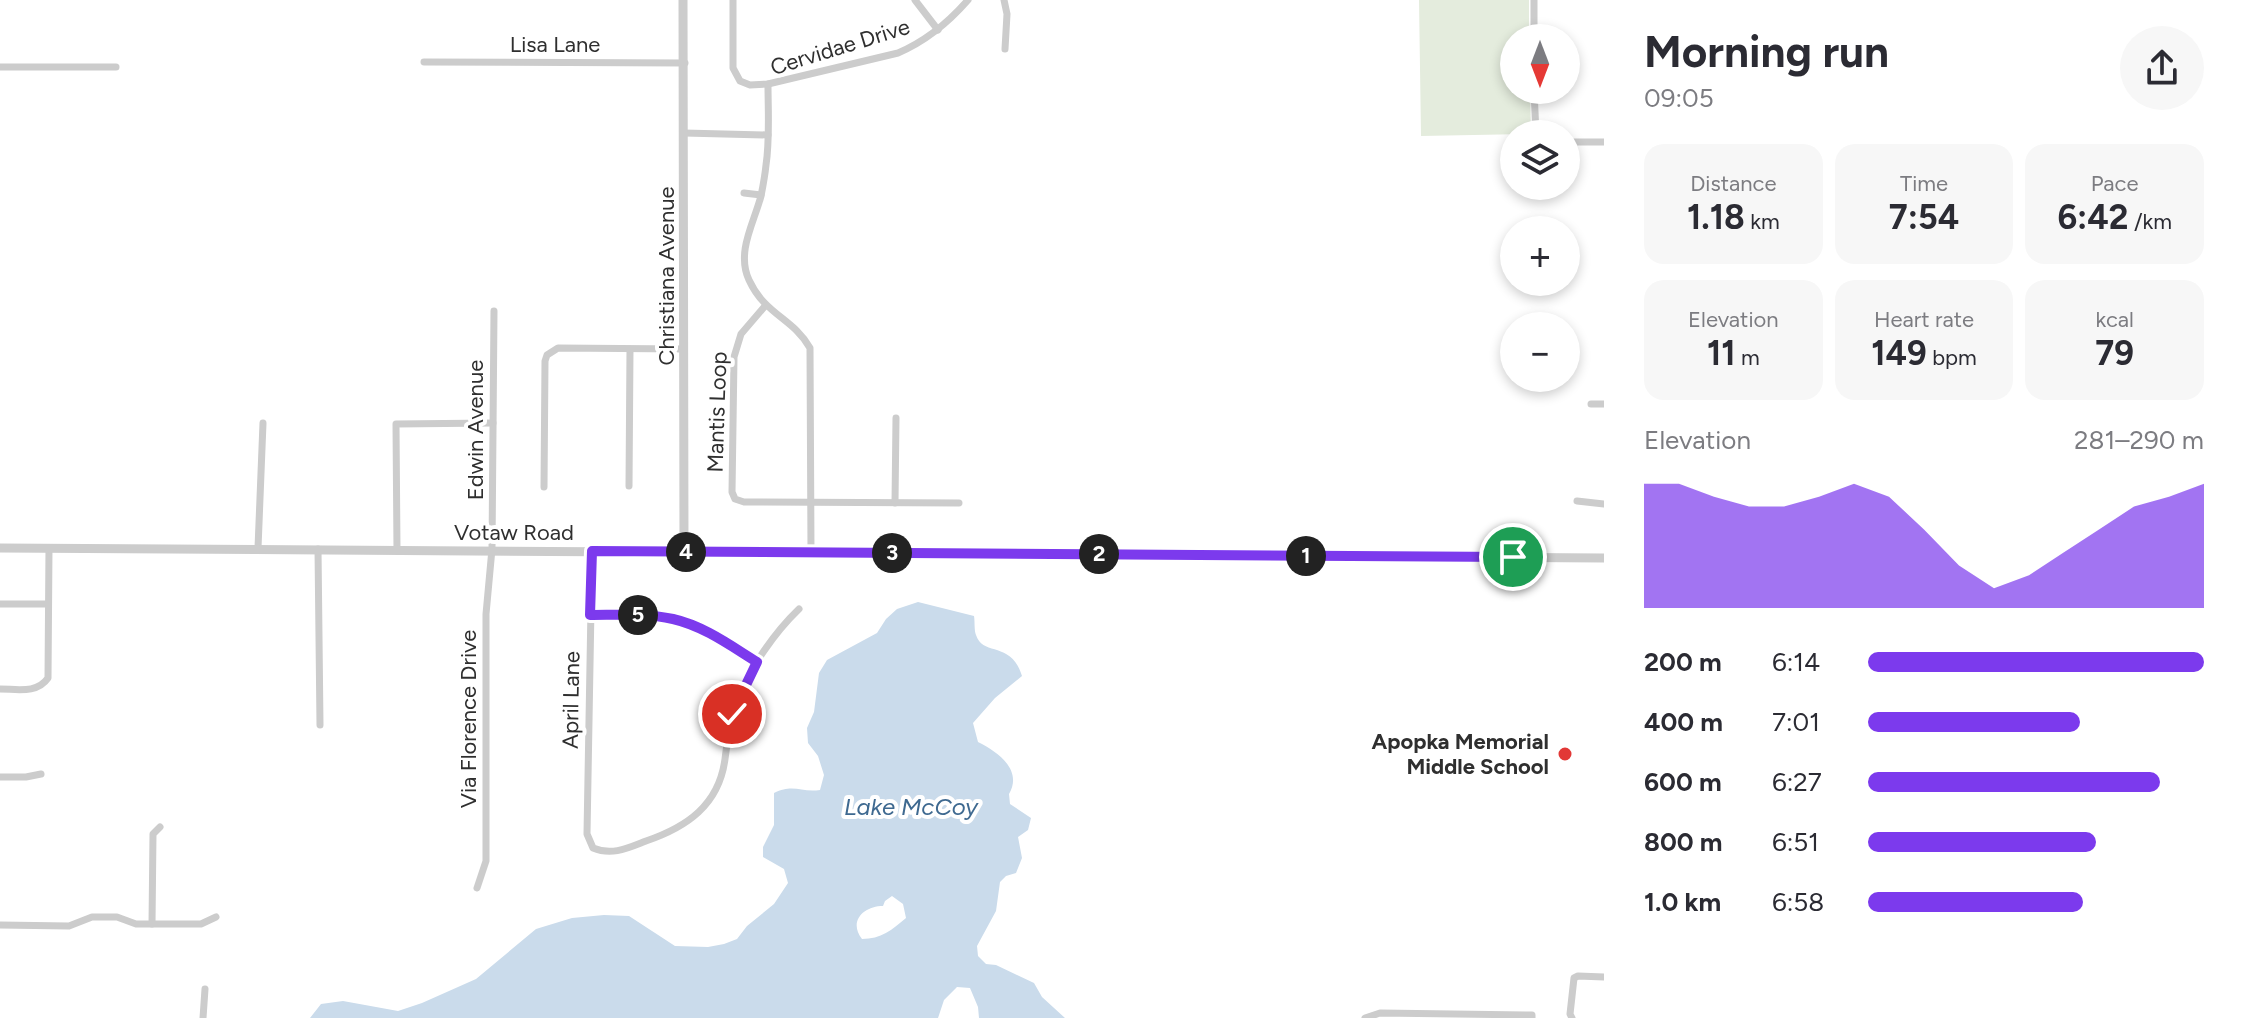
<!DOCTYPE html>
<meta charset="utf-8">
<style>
:root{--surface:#fff;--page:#f7f7f7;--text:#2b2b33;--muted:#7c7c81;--accent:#7c3aed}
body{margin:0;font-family:Figtree,sans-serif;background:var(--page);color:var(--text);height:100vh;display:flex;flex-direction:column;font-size:30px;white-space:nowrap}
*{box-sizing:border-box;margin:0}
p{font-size:26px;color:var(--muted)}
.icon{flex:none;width:44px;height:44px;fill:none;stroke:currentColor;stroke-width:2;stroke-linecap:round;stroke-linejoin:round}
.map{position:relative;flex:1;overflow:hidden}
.details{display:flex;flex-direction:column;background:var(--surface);width:640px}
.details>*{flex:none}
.needle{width:52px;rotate:180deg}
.buttons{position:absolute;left:1500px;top:24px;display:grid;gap:16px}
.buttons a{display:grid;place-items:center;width:80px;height:80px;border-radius:50%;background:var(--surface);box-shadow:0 4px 12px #0003;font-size:40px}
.pin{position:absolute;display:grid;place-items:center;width:68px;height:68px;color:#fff;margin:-34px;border:4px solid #fff;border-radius:50%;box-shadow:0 2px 8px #0007}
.km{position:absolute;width:40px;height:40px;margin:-20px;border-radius:50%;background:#222;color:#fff;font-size:22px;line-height:40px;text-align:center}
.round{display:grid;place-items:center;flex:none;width:84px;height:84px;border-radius:42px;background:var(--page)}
.headline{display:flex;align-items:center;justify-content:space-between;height:136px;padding:0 40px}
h1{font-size:44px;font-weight:700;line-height:60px}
.stats{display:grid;grid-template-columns:repeat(3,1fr);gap:12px;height:136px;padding:8px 40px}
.stats div{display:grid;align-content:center;border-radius:20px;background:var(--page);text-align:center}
.stats b{font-size:34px;font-weight:700}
.stats small{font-size:22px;font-weight:400}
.stats p{font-size:22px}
.chart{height:224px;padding:16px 40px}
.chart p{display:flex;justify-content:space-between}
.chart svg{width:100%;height:144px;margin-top:8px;fill:var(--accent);opacity:.7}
ul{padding:0 40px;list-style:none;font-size:26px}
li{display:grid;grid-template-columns:128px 96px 1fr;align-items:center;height:60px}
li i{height:20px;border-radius:10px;background:var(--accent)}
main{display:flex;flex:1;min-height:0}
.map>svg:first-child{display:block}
.green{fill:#e4ecdd}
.water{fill:#cadbeb;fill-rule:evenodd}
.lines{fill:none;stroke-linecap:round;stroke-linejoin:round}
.minor{stroke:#ccc;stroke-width:7}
.tertiary{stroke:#ccc;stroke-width:9}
.route-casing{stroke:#fff;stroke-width:16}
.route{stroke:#7c3aed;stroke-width:10}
.poi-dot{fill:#e23836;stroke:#fff;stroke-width:3}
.labels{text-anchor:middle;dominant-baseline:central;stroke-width:8;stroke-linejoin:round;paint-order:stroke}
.street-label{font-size:22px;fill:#2f2f2f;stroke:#fff}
.poi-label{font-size:22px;font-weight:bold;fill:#2f2f2f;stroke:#fff;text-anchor:end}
.water-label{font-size:24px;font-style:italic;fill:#3e6990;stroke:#fff}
</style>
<main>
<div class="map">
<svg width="1604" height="1018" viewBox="0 0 1604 1018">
<rect width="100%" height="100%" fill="#fff"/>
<polygon class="green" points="1419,0 1529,0 1529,38 1514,38 1514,90 1530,90 1531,134 1421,136"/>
<path class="water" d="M918 602 974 616C975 622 974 630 976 635 983 657 1011 640 1022 676L995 698 973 723 978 742C998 752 1023 770 1009 794L1010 804 1031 818 1028 830 1018 837 1022 858 1016 873 1006 876 1000 882 996 911 977 946 978 956 986 964 996 965 1034 983 1042 997 1065 1018H979L978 1007 970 988 957 987 944 1000 938 1018H310L321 1004 343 1001 398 1011 422 1003 476 979 536 929 572 918 604 915 629 916 675 946 708 947 724 944 737 939 747 926 774 904 788 883 784 869 763 857V847L774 825V793C794 783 801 793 820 790L824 775 818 756 808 743 807 728 814 712 819 673 827 660 877 633 886 619 897 609ZM892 896 903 904 906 918C892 930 881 939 862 939 848 921 864 906 883 906L885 901Z"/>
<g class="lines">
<g class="minor">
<path d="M733 0V68L740 81 750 85 768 84 898 53C926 41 948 23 968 0"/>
<polyline points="915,0 938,30"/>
<polyline points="1004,0 1007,14 1005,49"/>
<polyline points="1534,0 1534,38"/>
<polyline points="424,62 685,63"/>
<polyline points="0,67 116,67"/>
<path d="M768 84C768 111 770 139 766 165 765 175 763 186 761 196 754 223 736 252 749 280 765 315 793 318 810 348L811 552"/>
<polyline points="1534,90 1536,134"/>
<polyline points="684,133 768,135"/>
<polyline points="1566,142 1604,142"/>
<polyline points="744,193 761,195"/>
<polyline points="765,306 741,334 734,357 732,492 735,499 744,502 959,503"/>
<polyline points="1591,404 1604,404"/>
<polyline points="629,486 630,349"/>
<polyline points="544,487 545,361 547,355 558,348 684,349"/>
<polyline points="1577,501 1604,504"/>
<polyline points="895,503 896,418"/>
<polyline points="258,548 263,423"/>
<polyline points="318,549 320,725"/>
<polyline points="397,550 396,424 493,423"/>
<path d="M592 551 587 834 593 848C612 856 628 848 646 841 687 827 719 805 725 759 728 738 729 718 737 699 751 667 774 633 799 609"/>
<polyline points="0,604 48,604"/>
<path d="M590 615C617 615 646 613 673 619 704 626 731 646 757 662"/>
<path d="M0 689C17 689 37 694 48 678L49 548"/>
<polyline points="0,777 26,777 41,774"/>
<polyline points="477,888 486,861 486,614 492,549 494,311"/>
<polyline points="152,924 153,834 160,827"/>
<polyline points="0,925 69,926 92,917 117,917 136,924 201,924 216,917"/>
<polyline points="203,1018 205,989"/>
<polyline points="1365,1018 1380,1013 1532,1015 1532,1018"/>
<polyline points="1572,1018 1570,1014 1574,978 1578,976 1604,977"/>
</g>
<g class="tertiary">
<polyline points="683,0 684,552"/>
<polyline points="0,548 1604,558"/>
</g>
</g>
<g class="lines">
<defs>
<path id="route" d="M732 714 757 662C731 646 704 626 673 619 646 613 617 615 590 615L592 551 1513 557"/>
</defs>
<use href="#route" class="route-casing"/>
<use href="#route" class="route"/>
</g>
<circle class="poi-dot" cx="1565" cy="754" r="8"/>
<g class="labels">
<g class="street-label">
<text x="555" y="44">Lisa Lane</text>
<text transform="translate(840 47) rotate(-17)">Cervidae Drive</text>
<text transform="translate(666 276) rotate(-90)">Christiana Avenue</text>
<text transform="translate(717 412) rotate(-88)">Mantis Loop</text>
<text transform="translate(475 430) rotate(-90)">Edwin Avenue</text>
<text x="514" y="532">Votaw Road</text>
<text transform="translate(571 700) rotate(-89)">April Lane</text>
<text transform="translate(468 719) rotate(-90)">Via Florence Drive</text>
</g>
<g class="poi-label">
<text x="1549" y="741">Apopka Memorial<tspan x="1549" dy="25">Middle School</tspan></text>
</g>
<g class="water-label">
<text x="911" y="806">Lake McCoy</text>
</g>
</g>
</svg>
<div class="buttons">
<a><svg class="needle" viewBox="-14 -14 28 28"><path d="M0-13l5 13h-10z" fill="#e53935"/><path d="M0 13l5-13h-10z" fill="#7c7c81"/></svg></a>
<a><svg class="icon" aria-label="layers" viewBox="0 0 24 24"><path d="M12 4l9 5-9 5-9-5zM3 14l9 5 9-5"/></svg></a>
<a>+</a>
<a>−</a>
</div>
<div class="pin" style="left:1513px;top:557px;background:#1e9e55"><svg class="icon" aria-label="arrive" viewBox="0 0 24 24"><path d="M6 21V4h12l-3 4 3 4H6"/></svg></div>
<div class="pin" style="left:732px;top:714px;background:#d93025"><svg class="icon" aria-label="check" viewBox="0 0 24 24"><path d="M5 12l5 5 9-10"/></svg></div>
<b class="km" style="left:1306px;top:556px">1</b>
<b class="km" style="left:1099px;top:554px">2</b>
<b class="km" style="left:892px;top:553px">3</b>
<b class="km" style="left:686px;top:552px">4</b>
<b class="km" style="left:638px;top:615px">5</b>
</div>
<section class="details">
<div class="headline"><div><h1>Morning run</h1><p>09:05</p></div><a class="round"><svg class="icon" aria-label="share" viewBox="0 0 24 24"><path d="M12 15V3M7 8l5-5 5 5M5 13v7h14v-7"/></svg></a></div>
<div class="stats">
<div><p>Distance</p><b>1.18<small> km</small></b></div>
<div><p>Time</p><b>7:54</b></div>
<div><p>Pace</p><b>6:42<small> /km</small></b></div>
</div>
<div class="stats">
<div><p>Elevation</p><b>11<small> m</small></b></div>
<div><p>Heart rate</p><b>149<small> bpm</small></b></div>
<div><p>kcal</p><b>79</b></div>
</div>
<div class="chart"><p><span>Elevation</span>281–290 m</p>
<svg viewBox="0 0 160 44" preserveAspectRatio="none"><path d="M0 44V6L10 6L20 10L30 13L40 13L50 10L60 6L70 10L80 20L90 31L100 38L110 34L120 27L130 20L140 13L150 10L160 6V44z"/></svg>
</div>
<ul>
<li><b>200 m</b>6:14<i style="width:100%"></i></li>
<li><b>400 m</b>7:01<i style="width:63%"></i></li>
<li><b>600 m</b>6:27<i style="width:87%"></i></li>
<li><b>800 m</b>6:51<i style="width:68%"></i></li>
<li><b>1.0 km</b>6:58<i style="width:64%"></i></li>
</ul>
</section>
</main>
